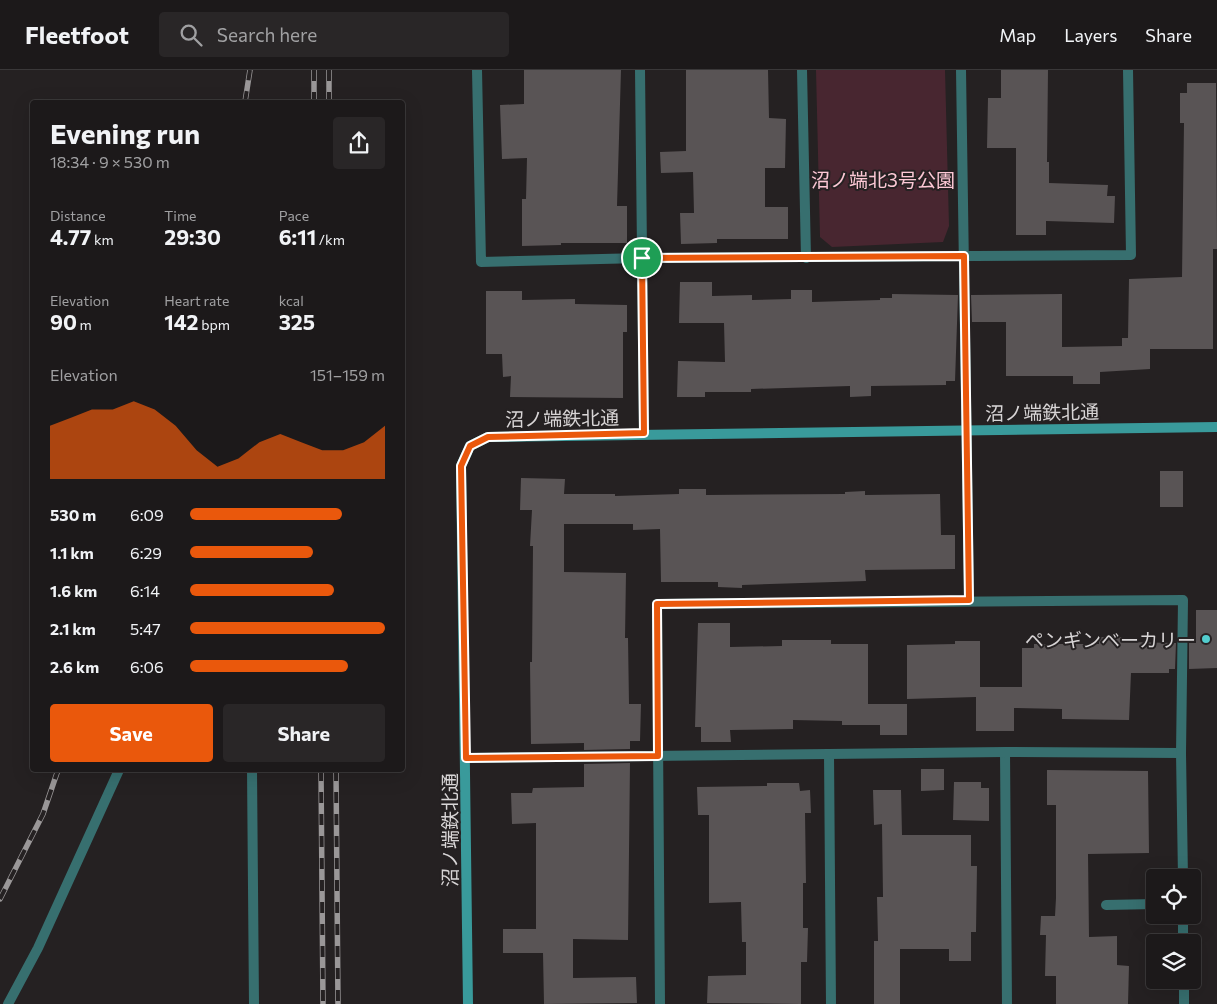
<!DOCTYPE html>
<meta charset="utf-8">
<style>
:root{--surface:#1c191a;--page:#292627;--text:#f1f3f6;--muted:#a0a0a2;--line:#3a3839;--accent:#ea580c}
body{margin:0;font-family:Commissioner,"Noto Sans JP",sans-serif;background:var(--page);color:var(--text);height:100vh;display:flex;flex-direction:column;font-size:19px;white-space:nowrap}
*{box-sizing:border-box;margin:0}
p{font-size:16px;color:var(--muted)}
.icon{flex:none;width:28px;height:28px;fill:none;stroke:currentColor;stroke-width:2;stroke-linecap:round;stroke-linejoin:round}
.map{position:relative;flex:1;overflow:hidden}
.sheet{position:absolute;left:30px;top:30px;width:375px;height:672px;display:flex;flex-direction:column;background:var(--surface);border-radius:5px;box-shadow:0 5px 20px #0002,0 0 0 1px var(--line)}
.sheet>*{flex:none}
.buttons{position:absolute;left:1146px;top:799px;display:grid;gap:10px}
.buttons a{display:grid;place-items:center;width:55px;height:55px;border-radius:5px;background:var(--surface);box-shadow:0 5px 20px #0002,0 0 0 1px var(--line);font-size:25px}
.pin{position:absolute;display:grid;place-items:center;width:42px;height:42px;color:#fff;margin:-21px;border:2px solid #fff;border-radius:50%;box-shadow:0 1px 5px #0007}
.round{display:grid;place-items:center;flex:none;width:52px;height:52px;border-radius:5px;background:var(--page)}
.head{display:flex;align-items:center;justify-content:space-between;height:85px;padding:0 20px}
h1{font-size:28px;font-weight:700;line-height:38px}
.metrics{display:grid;grid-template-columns:repeat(3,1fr);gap:8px;height:85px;padding:5px 20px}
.metrics div{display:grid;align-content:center}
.metrics b{font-size:21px;font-weight:700}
.metrics small{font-size:14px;font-weight:400}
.metrics p{font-size:14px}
.chart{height:140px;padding:10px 20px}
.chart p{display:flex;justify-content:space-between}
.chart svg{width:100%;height:90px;margin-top:5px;fill:var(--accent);opacity:.7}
.action{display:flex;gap:10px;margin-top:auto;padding:10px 20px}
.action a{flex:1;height:58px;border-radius:5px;background:var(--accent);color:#fff;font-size:20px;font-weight:700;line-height:58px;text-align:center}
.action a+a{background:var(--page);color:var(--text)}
ul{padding:0 20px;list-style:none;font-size:16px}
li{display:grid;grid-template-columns:80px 60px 1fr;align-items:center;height:38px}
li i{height:12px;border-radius:6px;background:var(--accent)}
header{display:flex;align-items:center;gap:30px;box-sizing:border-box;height:70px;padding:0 25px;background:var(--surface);border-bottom:1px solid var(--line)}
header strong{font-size:24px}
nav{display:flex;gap:28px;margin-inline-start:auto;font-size:18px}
.search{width:350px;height:45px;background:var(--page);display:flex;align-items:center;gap:12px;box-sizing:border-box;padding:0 18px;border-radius:5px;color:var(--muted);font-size:19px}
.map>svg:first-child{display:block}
.green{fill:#482630}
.building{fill:#595455}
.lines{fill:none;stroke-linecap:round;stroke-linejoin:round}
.lane{stroke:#376f6f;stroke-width:10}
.street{stroke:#376f6f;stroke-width:10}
.secondary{stroke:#399a9b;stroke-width:10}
.rail-casing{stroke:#9a9798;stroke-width:5.5}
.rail{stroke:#252122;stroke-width:4;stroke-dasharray:11;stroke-linecap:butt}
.route-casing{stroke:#fff;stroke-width:10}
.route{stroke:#ea580c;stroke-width:6}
.poi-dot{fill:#52cdce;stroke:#252122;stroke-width:2}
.labels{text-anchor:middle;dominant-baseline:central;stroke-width:4;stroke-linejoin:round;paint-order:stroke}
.park-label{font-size:19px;fill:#fcc8d5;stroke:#252122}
.street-label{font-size:19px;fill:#d8d5d6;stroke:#252122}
.poi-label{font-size:19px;fill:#d8d5d6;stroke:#252122;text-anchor:end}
</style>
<header>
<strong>Fleetfoot</strong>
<div class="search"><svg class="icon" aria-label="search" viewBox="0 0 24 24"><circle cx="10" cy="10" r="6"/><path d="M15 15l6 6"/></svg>Search here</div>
<nav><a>Map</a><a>Layers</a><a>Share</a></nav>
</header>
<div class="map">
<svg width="1217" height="934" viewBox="0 0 1217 934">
<rect width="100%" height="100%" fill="#252122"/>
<polygon class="green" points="816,0 945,0 949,156 943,172 832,177 820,167"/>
<g class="building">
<polygon points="524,0 621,0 617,136 627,136 627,173 561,173 561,175 522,176 522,129 526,129 527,88 502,89 500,35 524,34"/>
<polygon points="686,0 768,0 769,48 786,49 785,98 765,98 765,137 788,137 788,169 717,169 717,173 681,174 680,143 694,143 693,102 661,103 660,82 686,81"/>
<polygon points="1001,0 1048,0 1047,92 1049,92 1049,113 1108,115 1107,126 1115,126 1114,153 1046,151 1046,165 1016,165 1016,78 987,78 988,28 1001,28"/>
<polygon points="1187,13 1216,13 1217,179 1213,179 1213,279 1150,279 1150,299 1100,302 1100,314 1073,314 1073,306 1006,306 1006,252 972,252 971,225 1062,224 1062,277 1122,276 1122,268 1128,268 1129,209 1182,207 1184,53 1180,53 1180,23 1187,23"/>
<polygon points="680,212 712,212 712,226 752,225 752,230 791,229 791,220 812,220 812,232 880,230 880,228 892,228 892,224 958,225 955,311 946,311 946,315 871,316 871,326 850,327 850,316 751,319 751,322 705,322 705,327 677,327 678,291 725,292 724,253 679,253"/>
<polygon points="486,221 522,221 522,230 575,229 575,234 627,235 627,262 623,262 623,328 510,327 511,306 503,307 502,284 486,284"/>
<rect x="1160" y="401" width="23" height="36"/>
<polygon points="521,408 565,409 564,424 615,424 615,426 679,424 679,419 706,419 706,425 845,424 845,422 865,421 865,425 940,424 941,465 955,465 955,499 865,500 866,511 742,515 742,518 718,517 718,512 661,512 660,459 633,460 633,454 564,454 564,502 626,503 625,568 628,568 629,634 641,634 640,671 630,671 630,679 584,680 584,673 531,674 530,592 532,592 533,476 530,476 532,440 520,440"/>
<polygon points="1196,540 1217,540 1217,598 1189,599 1189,573 1196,573"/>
<polygon points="698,553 730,553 730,577 782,576 782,570 831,570 831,574 868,574 868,634 907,634 907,665 880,665 880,655 842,655 842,651 793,650 793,659 730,660 731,672 701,672 701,657 695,657"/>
<polygon points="1099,567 1127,567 1127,572 1176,573 1175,599 1169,599 1169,603 1131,603 1129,650 1062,649 1062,639 1014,638 1014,661 976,661 976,627 907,629 907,575 955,574 955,571 980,571 980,617 1022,617 1022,578 1034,578 1034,574 1099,574"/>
<polygon points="630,693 628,870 573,869 573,908 636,907 637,933 544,934 543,883 503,883 503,859 536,859 536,753 512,754 511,723 532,723 533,718 584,717 584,694"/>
<polygon points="921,699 944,699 944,720 921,721"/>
<polygon points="1047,700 1148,701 1149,783 1088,784 1089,867 1117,866 1117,895 1129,896 1128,934 1056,934 1056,906 1045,906 1046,865 1040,865 1041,846 1055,846 1056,828 1056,735 1047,735"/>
<polygon points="954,712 981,712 981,718 989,718 989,751 953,750"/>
<polygon points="767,713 799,713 800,721 810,720 811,743 805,743 806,813 803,813 803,858 808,858 807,892 801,892 801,934 707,933 708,906 746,905 746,872 742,872 741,832 709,833 709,745 698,745 697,717 767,716"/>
<polygon points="873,720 901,720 902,765 971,765 971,796 977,796 976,862 971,862 971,891 949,891 949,879 900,879 900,934 874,934 874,871 878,871 877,827 883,827 882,754 874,755"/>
</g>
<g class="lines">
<polyline class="lane" points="1106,835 1155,834"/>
<g class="street">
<polyline points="477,0 481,192 642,188 1131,185 1128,0"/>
<polyline points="640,0 644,363"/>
<polyline points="802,0 806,188"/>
<polyline points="961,0 969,530"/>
<polyline points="1005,682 1007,934"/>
<polyline points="829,684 831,934"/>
<polyline points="466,688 1005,682 1181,683"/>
<polyline points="252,700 254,934"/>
<polyline points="1183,845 1183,872"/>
<polyline points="1184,910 1184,934"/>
<polyline points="8,934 38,878 119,700"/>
<polyline points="660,934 657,534 1183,530 1181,683 1183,808"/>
</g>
<polyline class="secondary" points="468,934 461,396 470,376 488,367 1217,357"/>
<defs>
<g id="rail">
<polyline points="314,0 314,32"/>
<polyline points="329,0 329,32"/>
<polyline points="245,32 250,0"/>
<polyline points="321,700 323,934"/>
<polyline points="336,700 338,934"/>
<polyline points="0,829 43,744 58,700"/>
</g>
</defs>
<use href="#rail" class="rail-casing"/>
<use href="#rail" class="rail"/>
</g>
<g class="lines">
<defs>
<polygon id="route" points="964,186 969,530 657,534 658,686 466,688 461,396 470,376 488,367 644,363 642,188"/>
</defs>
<use href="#route" class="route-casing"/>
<use href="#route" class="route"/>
</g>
<circle class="poi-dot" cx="1206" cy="569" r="5"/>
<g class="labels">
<g class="park-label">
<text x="883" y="109">沼ノ端北3号公園</text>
</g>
<g class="street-label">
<text transform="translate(1042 342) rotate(-1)">沼ノ端鉄北通</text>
<text transform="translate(562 348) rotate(-1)">沼ノ端鉄北通</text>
<text transform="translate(449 760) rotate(-90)">沼ノ端鉄北通</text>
</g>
<g class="poi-label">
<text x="1196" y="569">ペンギンベーカリー</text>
</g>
</g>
</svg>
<div class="buttons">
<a><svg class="icon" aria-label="locate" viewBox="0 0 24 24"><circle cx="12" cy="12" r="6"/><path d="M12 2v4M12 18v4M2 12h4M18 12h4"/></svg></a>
<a><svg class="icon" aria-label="layers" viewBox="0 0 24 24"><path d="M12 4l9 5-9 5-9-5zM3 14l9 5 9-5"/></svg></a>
</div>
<div class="pin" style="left:642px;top:188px;background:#1e9e55"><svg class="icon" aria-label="arrive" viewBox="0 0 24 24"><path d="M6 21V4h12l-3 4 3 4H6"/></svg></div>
<section class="sheet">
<div class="head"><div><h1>Evening run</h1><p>18:34 · 9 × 530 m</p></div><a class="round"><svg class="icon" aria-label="share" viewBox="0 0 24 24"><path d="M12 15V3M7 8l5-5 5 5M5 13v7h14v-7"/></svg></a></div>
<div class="metrics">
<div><p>Distance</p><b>4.77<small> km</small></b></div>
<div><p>Time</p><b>29:30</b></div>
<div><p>Pace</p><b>6:11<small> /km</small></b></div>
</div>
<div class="metrics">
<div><p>Elevation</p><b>90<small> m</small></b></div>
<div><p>Heart rate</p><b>142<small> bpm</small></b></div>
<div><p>kcal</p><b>325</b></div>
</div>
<div class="chart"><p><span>Elevation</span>151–159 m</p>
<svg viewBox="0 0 160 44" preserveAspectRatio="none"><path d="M0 44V18L10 14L20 10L30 10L40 6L50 10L60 18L70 30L80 38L90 34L100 26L110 22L120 26L130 30L140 30L150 26L160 18V44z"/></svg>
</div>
<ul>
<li><b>530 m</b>6:09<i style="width:78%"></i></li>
<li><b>1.1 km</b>6:29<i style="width:63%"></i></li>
<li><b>1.6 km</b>6:14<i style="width:74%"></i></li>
<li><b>2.1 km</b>5:47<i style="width:100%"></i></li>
<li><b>2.6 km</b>6:06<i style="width:81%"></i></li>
</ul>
<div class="action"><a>Save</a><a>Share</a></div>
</section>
</div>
